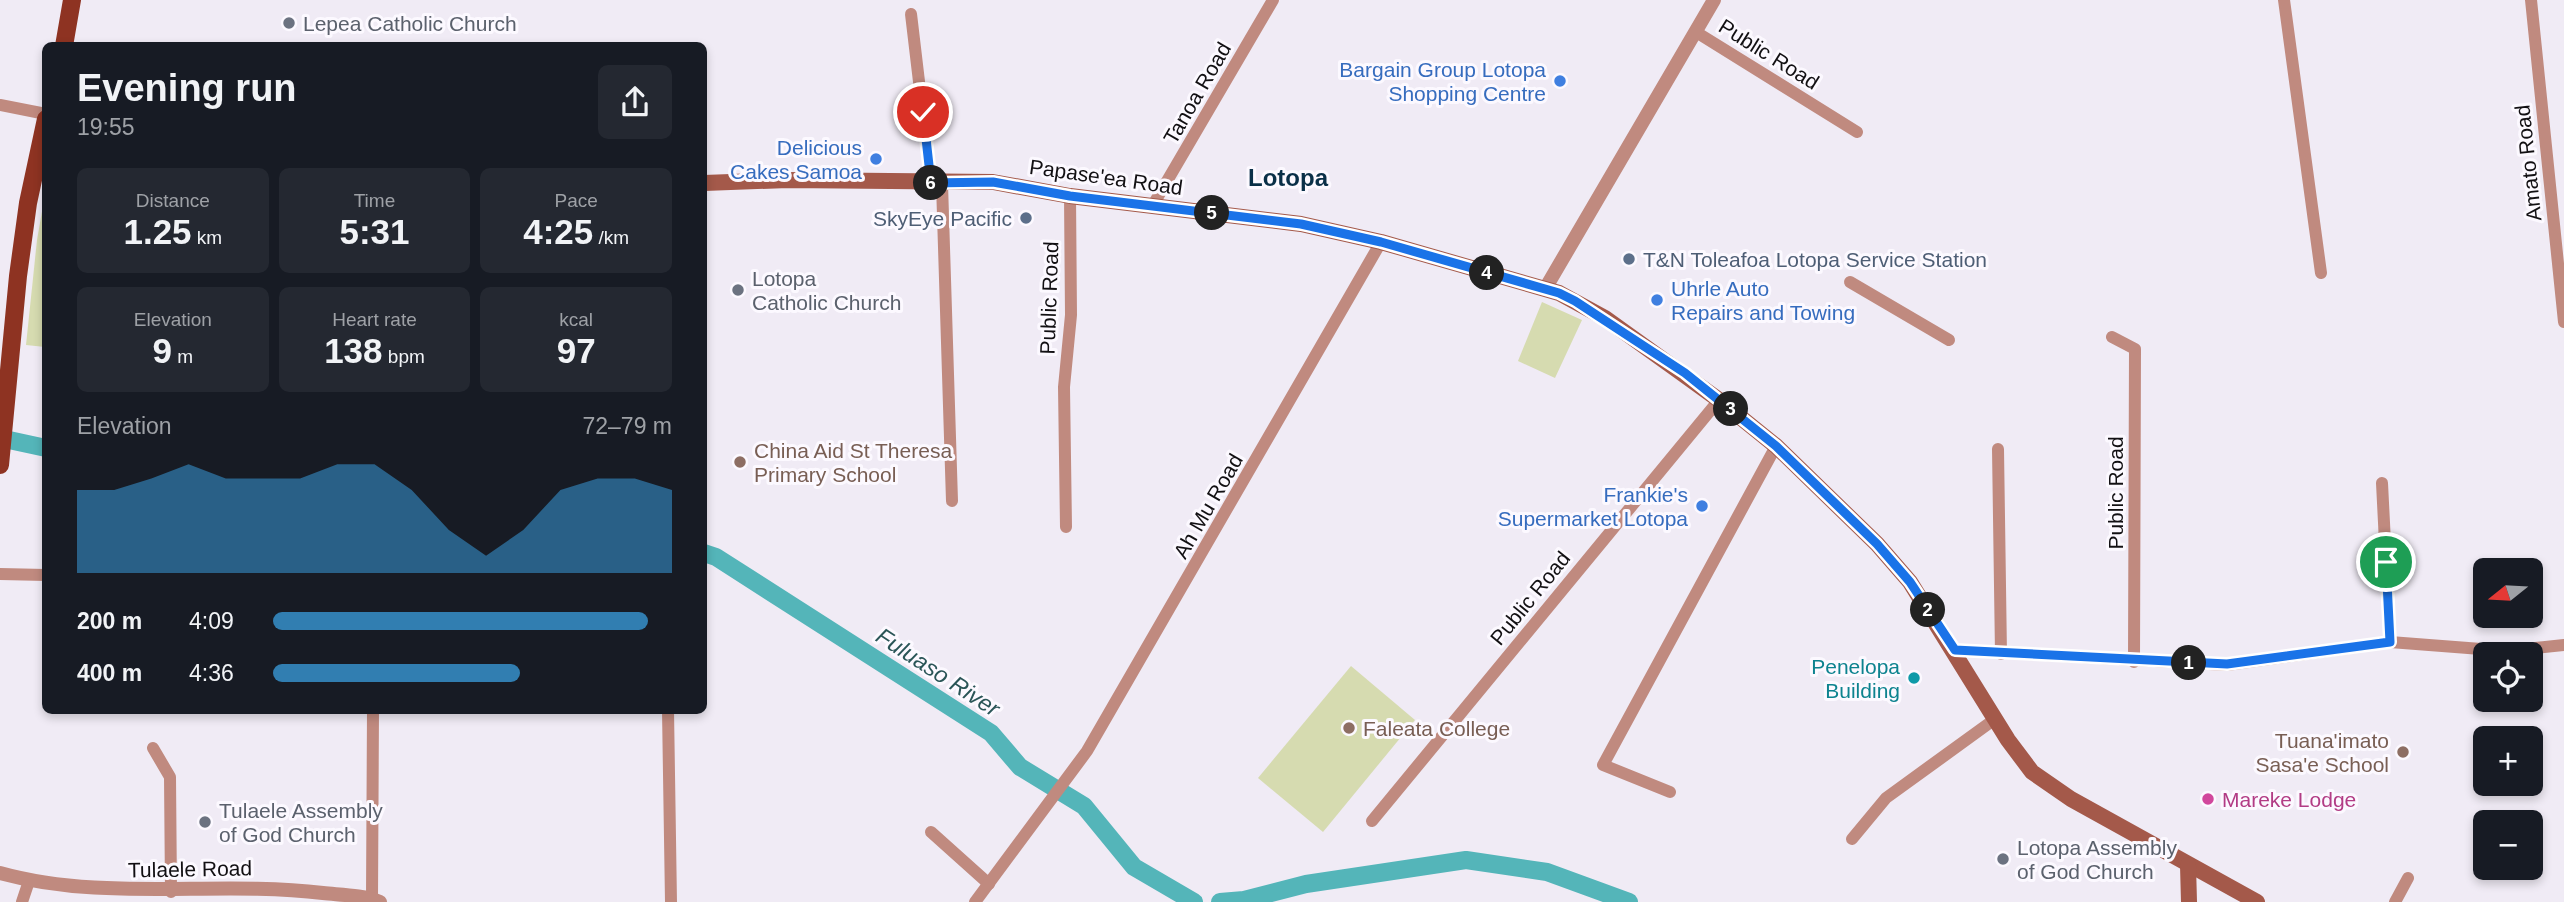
<!DOCTYPE html>
<meta charset="utf-8">
<style>
:root{--surface:#171b24;--page:#242831;--text:#f1f3f6;--muted:#9ea1a6;--accent:#317eb1}
body{margin:0;font-family:Arial,sans-serif;background:var(--page);color:var(--text);height:100vh;display:flex;flex-direction:column;font-size:26px;white-space:nowrap}
*{box-sizing:border-box;margin:0}
p{font-size:23px;color:var(--muted)}
.icon{flex:none;width:38px;height:38px;fill:none;stroke:currentColor;stroke-width:2;stroke-linecap:round;stroke-linejoin:round}
.map{position:relative;flex:1;overflow:hidden}
.side{position:absolute;left:42px;top:42px;width:665px;height:672px;display:flex;flex-direction:column;background:var(--surface);border-radius:10px;box-shadow:0 4px 10px #0003}
.side>*{flex:none}
.needle{width:46px;rotate:252deg}
.controls{position:absolute;left:2473px;top:558px;display:grid;gap:14px}
.controls a{display:grid;place-items:center;width:70px;height:70px;border-radius:10px;background:var(--surface);box-shadow:0 4px 10px #0003;font-size:35px}
.pin{position:absolute;display:grid;place-items:center;width:60px;height:60px;color:#fff;margin:-30px;border:4px solid #fff;border-radius:50%;box-shadow:0 2px 7px #0007}
.km{position:absolute;width:35px;height:35px;margin:-18px;border-radius:50%;background:#222;color:#fff;font-size:19px;line-height:35px;text-align:center}
.round{display:grid;place-items:center;flex:none;width:74px;height:74px;border-radius:10px;background:var(--page)}
.headline{display:flex;align-items:center;justify-content:space-between;height:119px;padding:0 35px}
h1{font-size:38px;font-weight:700;line-height:52px}
.figures{display:grid;grid-template-columns:repeat(3,1fr);gap:10px;height:119px;padding:7px 35px}
.figures div{display:grid;align-content:center;border-radius:10px;background:var(--page);text-align:center}
.figures b{font-size:35px;font-weight:700}
.figures small{font-size:19px;font-weight:400}
.figures p{font-size:19px}
.chart{height:196px;padding:14px 35px}
.chart p{display:flex;justify-content:space-between}
.chart svg{width:100%;height:126px;margin-top:7px;fill:var(--accent);opacity:.7}
ul{padding:0 35px;list-style:none;font-size:23px}
li{display:grid;grid-template-columns:112px 84px 1fr;align-items:center;height:52px}
li i{height:18px;border-radius:9px;background:var(--accent)}
.map>svg:first-child{display:block}
.green{fill:#d6dbb0}
.lines{fill:none;stroke-linecap:round;stroke-linejoin:round}
.river{stroke:#54b5b9;stroke-width:18}
.minor{stroke:#c08a7f;stroke-width:12}
.tertiary{stroke:#c08a7f;stroke-width:14}
.secondary{stroke:#a4594a;stroke-width:16}
.primary{stroke:#8e3322;stroke-width:18}
.route-casing{stroke:#fff;stroke-width:14}
.route{stroke:#1a73e8;stroke-width:9}
.worship-dot{fill:#6b7280;stroke:#fcf9ff;stroke-width:2.5}
.shop-dot{fill:#3f7fe0;stroke:#fcf9ff;stroke-width:2.5}
.service-dot{fill:#5c6f8a;stroke:#fcf9ff;stroke-width:2.5}
.education-dot{fill:#8d6e63;stroke:#fcf9ff;stroke-width:2.5}
.culture-dot{fill:#0f9aa8;stroke:#fcf9ff;stroke-width:2.5}
.hotel-dot{fill:#d1479c;stroke:#fcf9ff;stroke-width:2.5}
.labels{text-anchor:middle;dominant-baseline:central;stroke-width:6;stroke-linejoin:round;paint-order:stroke}
.worship-label{font-size:21px;fill:#5b616d;stroke:#fcf9ff;text-anchor:start}
.street-label{font-size:21px;fill:#121013;stroke:#fcf9ff}
.shop-label{font-size:21px;fill:#366cbe;stroke:#fcf9ff;text-anchor:end}
.service-label{font-size:21px;fill:#4e5e75;stroke:#fcf9ff;text-anchor:end}
.education-label{font-size:21px;fill:#785e54;stroke:#fcf9ff;text-anchor:start}
.culture-label{font-size:21px;fill:#0d838f;stroke:#fcf9ff;text-anchor:end}
.hotel-label{font-size:21px;fill:#b23c85;stroke:#fcf9ff;text-anchor:start}
.water-label{font-size:23px;font-style:italic;fill:#2a5557;stroke:#fcf9ff}
.quarter-label{font-size:24px;font-weight:bold;fill:#0a3048;stroke:#fcf9ff}
</style>
<div class="map">
<svg width="2564" height="902" viewBox="0 0 2564 902">
<rect width="100%" height="100%" fill="#f0ebf5"/>
<g class="green">
<polygon points="45,194 45,347 26,345 37,240"/>
<polygon points="1542,302 1582,320 1555,378 1518,361"/>
<polygon points="1351,666 1415,720 1323,832 1258,778"/>
</g>
<g class="lines">
<g class="river">
<polyline points="0,438 46,448"/>
<polyline points="704,553 716,557 991,733 1020,767 1084,806 1134,867 1194,902"/>
<polyline points="1220,902 1244,900 1306,884 1466,860 1547,872 1629,902"/>
</g>
<g class="minor">
<polyline points="2284,0 2321,273"/>
<polyline points="2531,0 2564,322"/>
<polyline points="911,14 931,183"/>
<polyline points="1696,32 1857,132"/>
<polyline points="0,105 46,114"/>
<polyline points="942,184 952,501"/>
<polyline points="1153,205 1273,0"/>
<polyline points="1850,282 1949,340"/>
<polyline points="2112,337 2135,349 2134,662"/>
<polyline points="1998,449 2001,654"/>
<polyline points="2382,483 2390,642"/>
<polyline points="1066,527 1064,387 1071,315 1070,196"/>
<polyline points="0,574 46,575"/>
<polyline points="1955,650 2227,665 2390,642 2507,651 2564,645"/>
<polyline points="668,710 671,902"/>
<polyline points="153,748 170,777 171,892"/>
<polyline points="1670,792 1603,765 1776,446"/>
<polyline points="1372,821 1719,400"/>
<polyline points="931,832 989,884"/>
<polyline points="1852,839 1886,798 1995,719"/>
<polyline points="372,899 373,710"/>
<polyline points="22,902 29,881"/>
<polyline points="975,902 1087,751 1381,242"/>
<polyline points="2395,902 2408,878"/>
</g>
<g class="tertiary">
<polyline points="1545,289 1714,0"/>
<path d="M0 873C104 902 216 880 323 893 342 895 362 895 380 902"/>
</g>
<g class="secondary">
<polyline points="704,183 788,180 993,182 1070,196 1301,224 1381,242 1559,293 1605,318 1719,400 1776,446 1877,544 1910,582 2008,740 2032,772 2071,799 2257,902"/>
<polyline points="2188,865 2189,902"/>
</g>
<g class="primary">
<polyline points="64,46 72,0"/>
<polyline points="0,465 18,276 28,203 46,119"/>
</g>
</g>
<g class="lines">
<defs>
<polyline id="route" points="923,112 931,183 993,182 1070,196 1301,224 1381,242 1559,293 1575,301 1685,373 1776,446 1877,544 1910,582 1955,650 2227,664 2390,642 2386,562"/>
</defs>
<use href="#route" class="route-casing"/>
<use href="#route" class="route"/>
</g>
<g class="worship-dot">
<circle cx="289" cy="23" r="7"/>
<circle cx="738" cy="290" r="7"/>
<circle cx="205" cy="822" r="7"/>
<circle cx="2003" cy="859" r="7"/>
</g>
<g class="shop-dot">
<circle cx="1560" cy="81" r="7"/>
<circle cx="876" cy="159" r="7"/>
<circle cx="1657" cy="300" r="7"/>
<circle cx="1702" cy="506" r="7"/>
</g>
<g class="service-dot">
<circle cx="1026" cy="218" r="7"/>
<circle cx="1629" cy="259" r="7"/>
</g>
<g class="education-dot">
<circle cx="740" cy="462" r="7"/>
<circle cx="1349" cy="728" r="7"/>
<circle cx="2403" cy="752" r="7"/>
</g>
<circle class="culture-dot" cx="1914" cy="678" r="7"/>
<circle class="hotel-dot" cx="2208" cy="799" r="7"/>
<g class="labels">
<g class="worship-label">
<text x="303" y="23">Lepea Catholic Church</text>
<text x="752" y="278">Lotopa<tspan x="752" dy="24">Catholic Church</tspan></text>
<text x="219" y="810">Tulaele Assembly<tspan x="219" dy="24">of God Church</tspan></text>
<text x="2017" y="847">Lotopa Assembly<tspan x="2017" dy="24">of God Church</tspan></text>
</g>
<g class="street-label">
<text transform="translate(1769 54) rotate(32)">Public Road</text>
<text transform="translate(1197 93) rotate(-60)">Tanoa Road</text>
<text transform="translate(2528 163) rotate(-96)">Amato Road</text>
<text transform="translate(1106 177) rotate(8)">Papase'ea Road</text>
<text transform="translate(1049 298) rotate(-88)">Public Road</text>
<text transform="translate(2115 493) rotate(-90)">Public Road</text>
<text transform="translate(1208 506) rotate(-60)">Ah Mu Road</text>
<text transform="translate(1530 598) rotate(-51)">Public Road</text>
<text transform="translate(190 869) rotate(-1)">Tulaele Road</text>
</g>
<g class="shop-label">
<text x="1546" y="69">Bargain Group Lotopa<tspan x="1546" dy="24">Shopping Centre</tspan></text>
<text x="862" y="147">Delicious<tspan x="862" dy="24">Cakes Samoa</tspan></text>
<text x="1671" y="288" text-anchor="start">Uhrle Auto<tspan x="1671" dy="24">Repairs and Towing</tspan></text>
<text x="1688" y="494">Frankie's<tspan x="1688" dy="24">Supermarket Lotopa</tspan></text>
</g>
<g class="service-label">
<text x="1012" y="218">SkyEye Pacific</text>
<text x="1643" y="259" text-anchor="start">T&amp;N Toleafoa Lotopa Service Station</text>
</g>
<g class="education-label">
<text x="754" y="450">China Aid St Theresa<tspan x="754" dy="24">Primary School</tspan></text>
<text x="1363" y="728">Faleata College</text>
<text x="2389" y="740" text-anchor="end">Tuana'imato<tspan x="2389" dy="24">Sasa'e School</tspan></text>
</g>
<g class="culture-label">
<text x="1900" y="666">Penelopa<tspan x="1900" dy="24">Building</tspan></text>
</g>
<g class="hotel-label">
<text x="2222" y="799">Mareke Lodge</text>
</g>
<g class="water-label">
<text transform="translate(938 672) rotate(33)">Fuluaso River</text>
</g>
<g class="quarter-label">
<text x="1288" y="177">Lotopa</text>
</g>
</g>
</svg>
<div class="controls">
<a><svg class="needle" viewBox="-14 -14 28 28"><path d="M0-13l5 13h-10z" fill="#e53935"/><path d="M0 13l5-13h-10z" fill="#9ea1a6"/></svg></a>
<a><svg class="icon" aria-label="locate" viewBox="0 0 24 24"><circle cx="12" cy="12" r="6"/><path d="M12 2v4M12 18v4M2 12h4M18 12h4"/></svg></a>
<a>+</a>
<a>−</a>
</div>
<div class="pin" style="left:2386px;top:562px;background:#1e9e55"><svg class="icon" aria-label="arrive" viewBox="0 0 24 24"><path d="M6 21V4h12l-3 4 3 4H6"/></svg></div>
<div class="pin" style="left:923px;top:112px;background:#d93025"><svg class="icon" aria-label="check" viewBox="0 0 24 24"><path d="M5 12l5 5 9-10"/></svg></div>
<b class="km" style="left:2189px;top:663px">1</b>
<b class="km" style="left:1928px;top:610px">2</b>
<b class="km" style="left:1731px;top:409px">3</b>
<b class="km" style="left:1487px;top:273px">4</b>
<b class="km" style="left:1212px;top:213px">5</b>
<b class="km" style="left:931px;top:183px">6</b>
<section class="side">
<div class="headline"><div><h1>Evening run</h1><p>19:55</p></div><a class="round"><svg class="icon" aria-label="share" viewBox="0 0 24 24"><path d="M12 15V3M7 8l5-5 5 5M5 13v7h14v-7"/></svg></a></div>
<div class="figures">
<div><p>Distance</p><b>1.25<small> km</small></b></div>
<div><p>Time</p><b>5:31</b></div>
<div><p>Pace</p><b>4:25<small> /km</small></b></div>
</div>
<div class="figures">
<div><p>Elevation</p><b>9<small> m</small></b></div>
<div><p>Heart rate</p><b>138<small> bpm</small></b></div>
<div><p>kcal</p><b>97</b></div>
</div>
<div class="chart"><p><span>Elevation</span>72–79 m</p>
<svg viewBox="0 0 160 44" preserveAspectRatio="none"><path d="M0 44V15L10 15L20 11L30 6L40 11L50 11L60 11L70 6L80 6L90 15L100 29L110 38L120 29L130 15L140 11L150 11L160 15V44z"/></svg>
</div>
<ul>
<li><b>200 m</b>4:09<i style="width:94%"></i></li>
<li><b>400 m</b>4:36<i style="width:62%"></i></li>
</ul>
</section>
</div>
